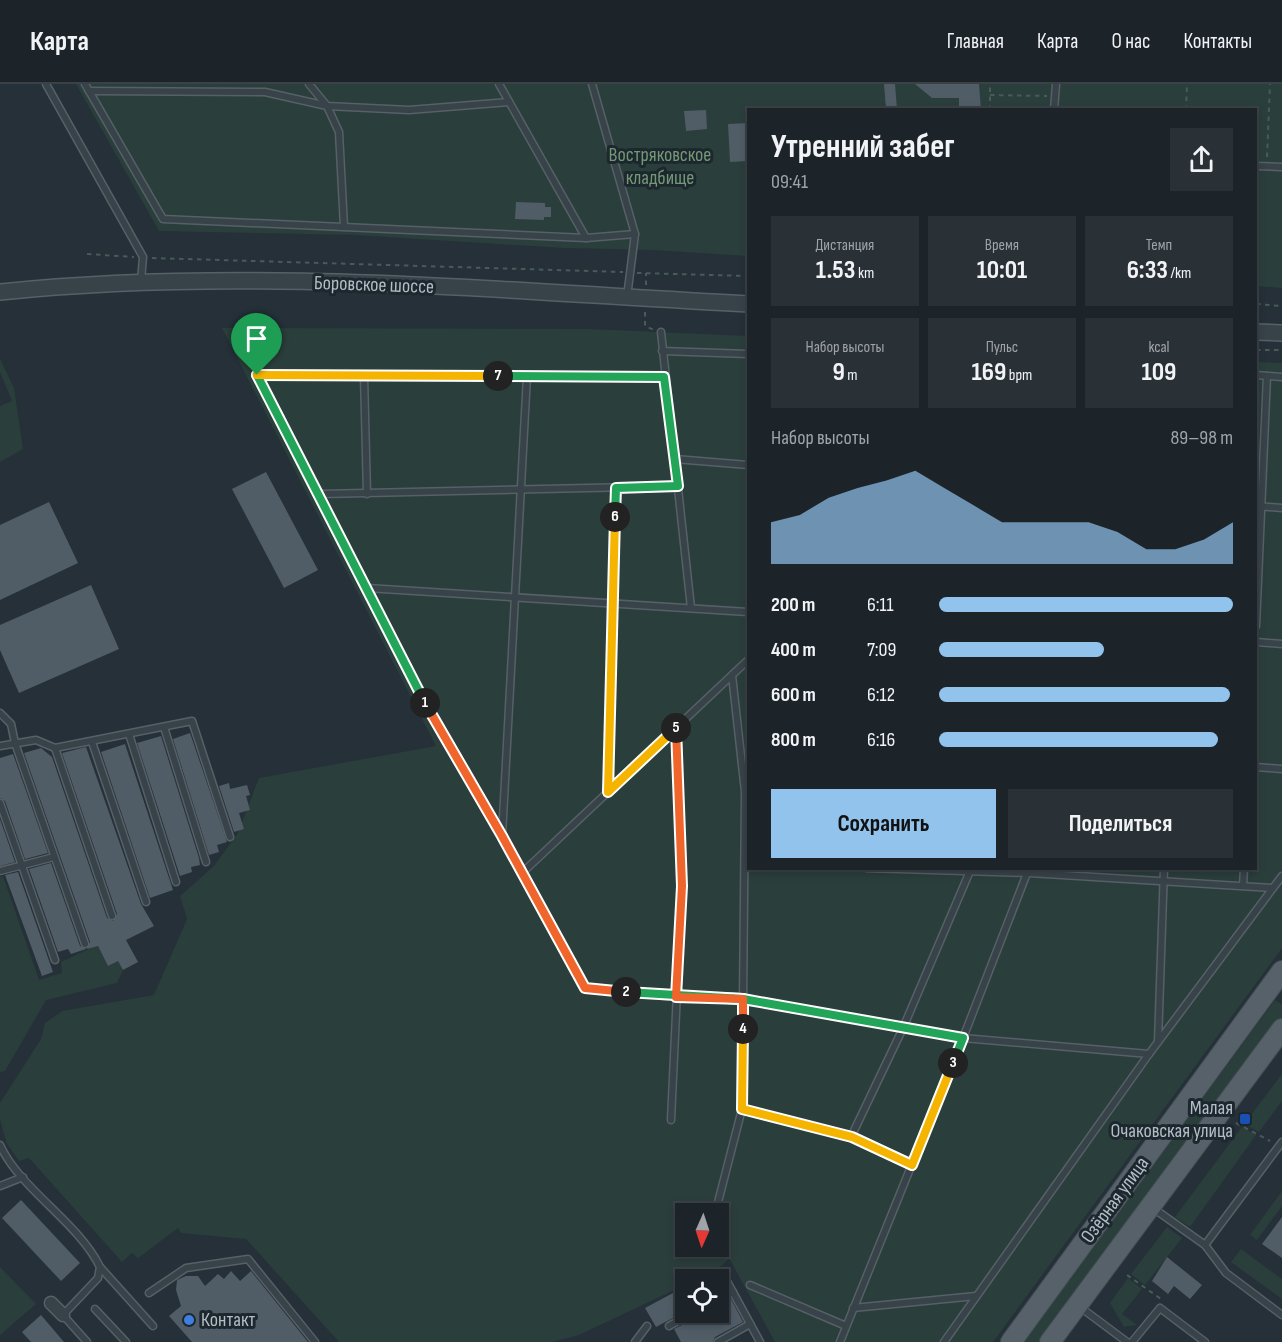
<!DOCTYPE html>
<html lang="ru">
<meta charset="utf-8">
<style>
:root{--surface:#1c242a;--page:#293036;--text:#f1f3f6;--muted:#a0a4a8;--line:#3a4147;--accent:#91c3ec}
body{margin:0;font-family:"Sofia Sans Condensed",sans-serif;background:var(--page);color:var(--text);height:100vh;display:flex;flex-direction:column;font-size:22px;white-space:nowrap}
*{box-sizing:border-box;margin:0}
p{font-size:20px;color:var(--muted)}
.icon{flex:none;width:33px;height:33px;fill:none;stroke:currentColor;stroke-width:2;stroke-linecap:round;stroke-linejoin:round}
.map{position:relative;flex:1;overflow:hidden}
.sheet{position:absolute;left:747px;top:24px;width:510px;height:762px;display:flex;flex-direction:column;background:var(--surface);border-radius:0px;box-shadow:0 3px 9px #0003,0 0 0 2px var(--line)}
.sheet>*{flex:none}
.needle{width:39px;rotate:183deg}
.fabs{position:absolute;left:675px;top:1119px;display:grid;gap:12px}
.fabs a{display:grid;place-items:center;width:54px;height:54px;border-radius:0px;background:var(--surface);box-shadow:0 3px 9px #0003,0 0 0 2px var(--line);font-size:30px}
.pin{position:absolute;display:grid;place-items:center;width:51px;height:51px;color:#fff;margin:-62px -26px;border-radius:50% 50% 50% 0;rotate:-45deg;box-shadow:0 0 6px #0007}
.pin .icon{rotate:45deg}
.km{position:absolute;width:30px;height:30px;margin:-15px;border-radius:50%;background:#222;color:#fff;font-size:16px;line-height:30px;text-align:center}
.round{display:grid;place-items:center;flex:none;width:63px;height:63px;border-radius:0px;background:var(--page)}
.head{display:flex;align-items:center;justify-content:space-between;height:102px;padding:0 24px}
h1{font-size:33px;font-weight:700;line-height:45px}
.metrics{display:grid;grid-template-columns:repeat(3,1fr);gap:9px;height:102px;padding:6px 24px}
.metrics div{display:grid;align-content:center;border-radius:0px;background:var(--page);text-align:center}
.metrics b{font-size:26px;font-weight:700}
.metrics small{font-size:16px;font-weight:400}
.metrics p{font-size:16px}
.chart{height:168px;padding:12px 24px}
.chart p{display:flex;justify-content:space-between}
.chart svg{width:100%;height:108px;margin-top:6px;fill:var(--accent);opacity:.7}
.primary-button{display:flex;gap:12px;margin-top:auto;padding:12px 24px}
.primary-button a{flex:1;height:69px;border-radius:0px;background:var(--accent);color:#111;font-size:24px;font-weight:700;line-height:69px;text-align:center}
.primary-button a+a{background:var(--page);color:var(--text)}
ul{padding:0 24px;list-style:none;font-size:20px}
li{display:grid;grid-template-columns:96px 72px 1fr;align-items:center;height:45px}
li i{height:15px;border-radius:8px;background:var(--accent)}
header{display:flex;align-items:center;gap:36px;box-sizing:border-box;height:84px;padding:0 30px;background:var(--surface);border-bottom:2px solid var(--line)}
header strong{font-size:28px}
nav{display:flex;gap:33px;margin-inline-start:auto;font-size:21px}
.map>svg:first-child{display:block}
.green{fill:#2a3e3b;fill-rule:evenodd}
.building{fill:#505d67}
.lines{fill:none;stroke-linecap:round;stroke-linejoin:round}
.service-casing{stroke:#566067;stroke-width:9}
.minor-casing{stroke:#566067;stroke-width:15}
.tertiary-casing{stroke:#566067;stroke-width:18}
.primary-casing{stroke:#414b52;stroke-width:22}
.path{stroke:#485b59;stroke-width:2;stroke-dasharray:4.5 4.5;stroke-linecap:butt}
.service{stroke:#384249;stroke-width:6}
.minor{stroke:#384249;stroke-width:12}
.tertiary{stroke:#384249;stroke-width:15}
.primary{stroke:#566169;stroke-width:20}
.split-1-casing{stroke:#fff;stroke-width:12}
.split-2-casing{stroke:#fff;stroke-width:12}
.split-3-casing{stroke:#fff;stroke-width:12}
.split-4-casing{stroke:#fff;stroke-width:12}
.split-5-casing{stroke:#fff;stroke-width:12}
.split-6-casing{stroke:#fff;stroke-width:12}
.split-7-casing{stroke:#fff;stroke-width:12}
.split-8-casing{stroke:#fff;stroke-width:12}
.split-1{stroke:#22a559;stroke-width:8}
.split-2{stroke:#f0652b;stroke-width:8}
.split-3{stroke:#22a559;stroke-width:8}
.split-4{stroke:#f5b400;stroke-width:8}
.split-5{stroke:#f0652b;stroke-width:8}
.split-6{stroke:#f5b400;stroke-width:8}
.split-7{stroke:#22a559;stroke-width:8}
.split-8{stroke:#f5b400;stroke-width:8}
.transit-dot{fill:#1a4fb4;stroke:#1d272e;stroke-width:2}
.shop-dot{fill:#3f7fe0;stroke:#1d272e;stroke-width:2}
.labels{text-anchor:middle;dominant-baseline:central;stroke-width:6;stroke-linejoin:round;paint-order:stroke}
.park-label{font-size:20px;fill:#749877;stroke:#1d272e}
.street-label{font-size:20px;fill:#b3bdc5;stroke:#1d272e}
.poi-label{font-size:20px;fill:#b3bdc5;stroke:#1d272e;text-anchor:end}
</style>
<header>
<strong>Карта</strong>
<nav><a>Главная</a><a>Карта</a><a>О нас</a><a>Контакты</a></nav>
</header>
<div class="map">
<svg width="1282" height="1258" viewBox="0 0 1282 1258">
<rect width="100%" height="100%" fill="#253038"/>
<g class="green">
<polygon points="76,0 1282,0 1282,204 1256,202 1256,26 748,26 748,172 653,166 563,164 355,151 159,147"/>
<path d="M222 244 590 245 748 252V784H1256V278L1282 279V864L993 1258H775L729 1174C718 1187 704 1195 686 1196L685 1201 579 1251 552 1258H339L246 1155 181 1149 178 1144 138 1174 132 1169 122 1178 29 1074 19 1077 7 1060 0 1036V1019L41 955 45 939 62 927 154 911 187 835 180 812 214 782 238 749 259 694 436 662ZM686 1130H718V1162H686Z"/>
<polygon points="0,275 14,304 23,365 0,378 0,322 12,317 0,288"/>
<polygon points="3,792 39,896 62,889 61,878 97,861 108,882 118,877 123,886 117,899 46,916 5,987 0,988 0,793"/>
<polygon points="1275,916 1282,920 1282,934 1042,1258 1024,1258"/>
<polygon points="1282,990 1282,1017 1259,1048 1244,1040"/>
<polygon points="1242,1043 1256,1051 1190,1143 1175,1133"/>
<polygon points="1282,1107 1282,1122 1257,1156 1250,1151"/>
<polygon points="1167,1143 1182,1154 1145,1201 1131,1190"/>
<polygon points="1241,1165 1282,1195 1282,1215 1231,1178"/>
<polygon points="0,1183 36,1220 0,1251"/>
<polygon points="1128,1194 1142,1205 1122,1230 1137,1241 1124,1243 1110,1219"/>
</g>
<g class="building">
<polygon points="884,0 895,0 897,25 886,25"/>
<polygon points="915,0 979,0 981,26 959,26 959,14 932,14"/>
<polygon points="706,26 707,45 686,47 684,27"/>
<polygon points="748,39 748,77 730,78 728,40"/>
<polygon points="516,118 545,119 545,123 551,123 551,133 544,133 544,136 515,135"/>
<polygon points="266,388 318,486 284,504 232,405"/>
<polygon points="49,418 78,479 0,516 0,441"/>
<polygon points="91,501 119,565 19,609 0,566 0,541"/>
<polygon points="190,649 227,758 217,761 219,768 209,771 173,655"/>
<polygon points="161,652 199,774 200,781 191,783 192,788 180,792 137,659"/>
<polygon points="125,660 173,806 150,814 101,668"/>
<polygon points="86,663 141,820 154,842 126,856 138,878 123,886 118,877 108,882 98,862 87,865 90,858 24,669 41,664 52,673 107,834 113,837 117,830 62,669"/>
<polygon points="13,670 48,769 25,775 5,717 0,714 0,674"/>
<polygon points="229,699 230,705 247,701 250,711 246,712 250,726 239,729 244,745 234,748 219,702"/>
<polygon points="0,735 15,778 0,782"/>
<polygon points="51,779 80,862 86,865 71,870 68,865 58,868 29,785"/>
<polygon points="18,788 53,888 42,892 5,791"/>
<polygon points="21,1116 80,1179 61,1197 2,1134"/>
<polygon points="1282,1133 1282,1174 1262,1160"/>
<polygon points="1167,1173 1202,1201 1190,1215 1174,1202 1168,1210 1152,1197"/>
<polygon points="231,1187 240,1197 251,1187 308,1258 192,1258 169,1232 181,1222 176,1206 177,1196 186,1192 198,1192 205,1202 218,1190 224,1195"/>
<polygon points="686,1202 686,1227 656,1243 645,1224"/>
<polygon points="731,1215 743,1238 715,1253 713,1258 681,1258 674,1245 708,1228 718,1228 718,1220"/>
<polygon points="41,1231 64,1258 31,1258 22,1248"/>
</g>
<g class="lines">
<defs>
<g id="service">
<polyline points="46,0 143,173 141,197"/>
<polyline points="85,0 163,135 586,154 635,150"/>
<polyline points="309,0 327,22 339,48 344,143"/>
<polyline points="499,0 586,154"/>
<polyline points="592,0 635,150 627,213"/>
<polyline points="89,7 265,8 327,22 409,26 509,18"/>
<polyline points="1054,26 1056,0"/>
<polyline points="1256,82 1282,83"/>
<polyline points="661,248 691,524"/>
<polyline points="662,267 748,270"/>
<polyline points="1256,291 1282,293"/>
<polyline points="364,292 367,410"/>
<polyline points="664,293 257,291 442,652 502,752 585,904 676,913 743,915 963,954 1149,970"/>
<polyline points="675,375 748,381"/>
<polyline points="321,410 678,402"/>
<polyline points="1256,422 1282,424"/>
<polyline points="367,504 748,528"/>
<polyline points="1256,542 1267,292"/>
<polyline points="1256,558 1282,560"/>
<polyline points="732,591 745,708 742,1025 851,1053 912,1081"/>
<polyline points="0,629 11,640 15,659 85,860"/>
<polyline points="164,643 206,778"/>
<polyline points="129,650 176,798"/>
<polyline points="92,658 146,818"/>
<polyline points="0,662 36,656 55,664 192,637 230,753"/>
<polyline points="55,664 112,832"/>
<polyline points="1256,683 1282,685"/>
<polyline points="608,708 616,404"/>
<polyline points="0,719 55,876"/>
<polyline points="502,752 527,292"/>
<polyline points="866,784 1029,789 1273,804"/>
<polyline points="0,787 54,773"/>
<polyline points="522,789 748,576"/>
<polyline points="1243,802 1244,784"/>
<polyline points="1158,958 1164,784"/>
<polyline points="671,1036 682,802 677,643"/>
<polyline points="851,1053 903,944 970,787"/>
<path d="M0 1061C19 1104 79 1139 100 1183L98 1194 63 1231 87 1258"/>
<polyline points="0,1102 23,1093"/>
<polyline points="1153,1124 1205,1161 1226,1189 1282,1231"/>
<polyline points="715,1130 742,1025"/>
<polyline points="1205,1161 1282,1058"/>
<polyline points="100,1183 153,1242"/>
<polyline points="723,1190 760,1258"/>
<polyline points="750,1201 846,1242"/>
<polyline points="149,1209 186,1184 248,1175 315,1258"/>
<polyline points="718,1215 733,1208"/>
<polyline points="1080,1223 1127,1258"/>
<polyline points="853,1224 976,1212"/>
<polyline points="95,1225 126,1258"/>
<polyline points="669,1242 694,1228"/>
<polyline points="635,1258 647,1242"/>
<polyline points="718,1258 750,1240"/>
<polyline points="840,1258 963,954 1029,784"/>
<polyline points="944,1258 1149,970 1282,792"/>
<polyline points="1132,1258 1160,1224 1205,1258"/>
</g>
<polyline id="minor" points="51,1219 63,1231"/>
<g id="tertiary">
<path d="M0 208C248 182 500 207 748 220"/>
<polyline points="1256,248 1282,249"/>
</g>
<g id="primary">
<polyline points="1011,1258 1282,887"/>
<polyline points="1050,1258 1282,945"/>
</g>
</defs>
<use href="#service" class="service-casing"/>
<use href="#minor" class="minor-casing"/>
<use href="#tertiary" class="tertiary-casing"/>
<use href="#primary" class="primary-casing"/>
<g class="path">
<polyline points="990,11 1047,12"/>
<polyline points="990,26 990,0"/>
<polyline points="1186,26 1187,0"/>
<polyline points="1267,73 1270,0"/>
<polyline points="87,170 134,173"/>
<polyline points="152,174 623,188"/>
<polyline points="637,189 748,192"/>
<polyline points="646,201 646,189"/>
<polyline points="1256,220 1282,222"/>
<polyline points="645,228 645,242 654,246"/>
<polyline points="1256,266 1282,266"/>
<polyline points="1236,1039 1270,1057"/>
<polyline points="1127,1191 1161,1215"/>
</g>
<use href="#service" class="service"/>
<use href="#minor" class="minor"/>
<use href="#tertiary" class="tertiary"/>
<use href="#primary" class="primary"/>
</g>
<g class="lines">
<defs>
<polyline id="split-1" points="257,291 425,619"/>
<polyline id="split-2" points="425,619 502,752 585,904 626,908"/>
<polyline id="split-3" points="626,908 743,915 963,954 953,979"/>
<polyline id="split-4" points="743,945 742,1025 852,1053 912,1081 953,979"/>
<polyline id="split-5" points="676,644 682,802 676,913 743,915 743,945"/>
<polyline id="split-6" points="615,433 608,708 676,644"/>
<polyline id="split-7" points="498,292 664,293 678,402 616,404 615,433"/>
<polyline id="split-8" points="257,291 498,292"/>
</defs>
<use href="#split-1" class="split-1-casing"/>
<use href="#split-2" class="split-2-casing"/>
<use href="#split-3" class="split-3-casing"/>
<use href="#split-4" class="split-4-casing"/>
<use href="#split-5" class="split-5-casing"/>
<use href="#split-6" class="split-6-casing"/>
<use href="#split-7" class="split-7-casing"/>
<use href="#split-8" class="split-8-casing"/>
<use href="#split-1" class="split-1"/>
<use href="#split-2" class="split-2"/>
<use href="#split-3" class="split-3"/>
<use href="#split-4" class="split-4"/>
<use href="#split-5" class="split-5"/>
<use href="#split-6" class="split-6"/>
<use href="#split-7" class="split-7"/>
<use href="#split-8" class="split-8"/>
</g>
<rect class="transit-dot" x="1239" y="1029" width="12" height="12" rx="3"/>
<circle class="shop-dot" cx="189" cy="1236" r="6"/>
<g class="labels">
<g class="park-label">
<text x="660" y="71">Востряковское<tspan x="660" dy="23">кладбище</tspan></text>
</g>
<g class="street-label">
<text transform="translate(374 201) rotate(2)">Боровское шоссе</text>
<text transform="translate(1115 1116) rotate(-54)">Озёрная улица</text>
</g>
<g class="poi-label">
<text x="1233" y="1024">Малая<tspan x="1233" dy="23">Очаковская улица</tspan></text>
<text x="201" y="1236" text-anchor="start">Контакт</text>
</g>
</g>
</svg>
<div class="fabs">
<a><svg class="needle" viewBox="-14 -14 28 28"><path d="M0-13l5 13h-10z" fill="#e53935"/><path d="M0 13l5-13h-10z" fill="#a0a4a8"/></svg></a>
<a><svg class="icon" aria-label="locate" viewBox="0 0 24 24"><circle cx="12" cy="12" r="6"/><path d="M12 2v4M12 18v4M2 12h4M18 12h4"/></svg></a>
</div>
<div class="pin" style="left:257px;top:291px;background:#1e9e55"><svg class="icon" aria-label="arrive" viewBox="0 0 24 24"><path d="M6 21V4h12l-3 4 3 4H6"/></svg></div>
<b class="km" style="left:425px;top:619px">1</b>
<b class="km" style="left:626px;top:908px">2</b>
<b class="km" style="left:953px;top:979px">3</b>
<b class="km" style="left:743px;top:945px">4</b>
<b class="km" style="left:676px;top:644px">5</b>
<b class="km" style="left:615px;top:433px">6</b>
<b class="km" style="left:498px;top:292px">7</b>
<section class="sheet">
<div class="head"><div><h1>Утренний забег</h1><p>09:41</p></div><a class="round"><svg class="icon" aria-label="share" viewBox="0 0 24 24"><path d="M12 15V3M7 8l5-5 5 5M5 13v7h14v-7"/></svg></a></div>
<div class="metrics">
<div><p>Дистанция</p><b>1.53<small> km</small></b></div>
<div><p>Время</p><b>10:01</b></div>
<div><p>Темп</p><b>6:33<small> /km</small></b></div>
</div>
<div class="metrics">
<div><p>Набор высоты</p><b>9<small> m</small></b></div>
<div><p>Пульс</p><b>169<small> bpm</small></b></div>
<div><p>kcal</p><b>109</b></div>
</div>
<div class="chart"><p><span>Набор высоты</span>89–98 m</p>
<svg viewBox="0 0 160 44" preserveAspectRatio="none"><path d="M0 44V27L10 24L20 17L30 13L40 10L50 6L60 13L70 20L80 27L90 27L100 27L110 27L120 31L130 38L140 38L150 34L160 27V44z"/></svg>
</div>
<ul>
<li><b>200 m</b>6:11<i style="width:100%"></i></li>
<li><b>400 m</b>7:09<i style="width:56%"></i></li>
<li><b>600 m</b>6:12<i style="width:99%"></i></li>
<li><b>800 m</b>6:16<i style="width:95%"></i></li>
</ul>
<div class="primary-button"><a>Сохранить</a><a>Поделиться</a></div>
</section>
</div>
